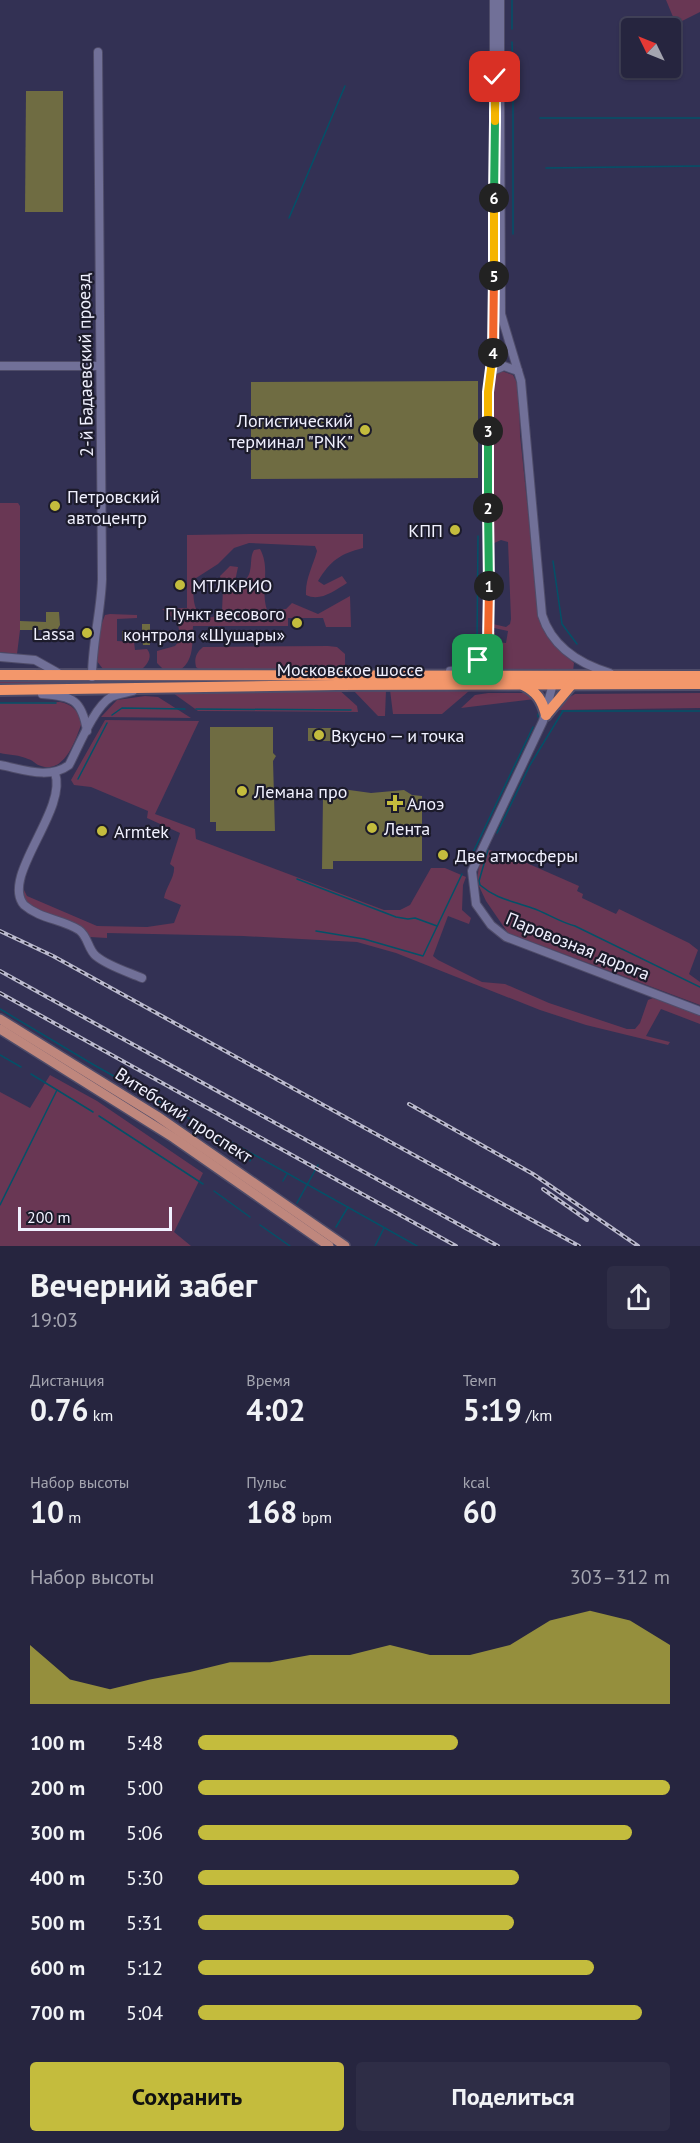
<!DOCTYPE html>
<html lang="ru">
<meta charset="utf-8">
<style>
:root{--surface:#26253f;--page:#2e2d46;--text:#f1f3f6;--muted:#a4a5b0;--line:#424259;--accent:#c4bc3d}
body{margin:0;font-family:"PT Sans",sans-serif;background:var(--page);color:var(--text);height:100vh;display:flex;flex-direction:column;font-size:22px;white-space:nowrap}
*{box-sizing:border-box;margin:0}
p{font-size:20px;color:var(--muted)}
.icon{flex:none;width:33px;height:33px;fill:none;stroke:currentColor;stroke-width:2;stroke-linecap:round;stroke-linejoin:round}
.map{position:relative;height:1246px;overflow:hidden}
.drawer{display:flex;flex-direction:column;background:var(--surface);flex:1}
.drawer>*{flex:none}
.needle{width:39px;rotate:313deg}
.tools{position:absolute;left:621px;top:18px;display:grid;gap:12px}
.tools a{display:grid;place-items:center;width:60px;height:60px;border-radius:6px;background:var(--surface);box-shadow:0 2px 4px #0004,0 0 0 2px var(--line);font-size:30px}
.scale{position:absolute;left:18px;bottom:15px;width:154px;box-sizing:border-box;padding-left:6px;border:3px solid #f1f1ff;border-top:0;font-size:16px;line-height:21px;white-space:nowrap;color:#f1f1ff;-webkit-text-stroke:4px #1c1b2b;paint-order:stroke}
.pin{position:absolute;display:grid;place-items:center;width:51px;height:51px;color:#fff;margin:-26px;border-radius:12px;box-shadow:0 3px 9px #0006}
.km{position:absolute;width:30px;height:30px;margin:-15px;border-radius:50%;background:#222;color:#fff;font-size:16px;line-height:30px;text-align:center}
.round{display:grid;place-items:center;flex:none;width:63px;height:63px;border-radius:6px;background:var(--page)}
.overview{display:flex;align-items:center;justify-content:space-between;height:102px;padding:0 30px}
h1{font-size:33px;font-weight:700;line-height:45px}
.metrics{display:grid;grid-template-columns:repeat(3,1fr);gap:9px;height:102px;padding:6px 30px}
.metrics div{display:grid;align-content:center}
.metrics b{font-size:30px;font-weight:700}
.metrics small{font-size:16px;font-weight:400}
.metrics p{font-size:16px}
.chart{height:168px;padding:12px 30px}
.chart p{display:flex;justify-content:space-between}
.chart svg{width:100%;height:108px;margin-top:6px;fill:var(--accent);opacity:.7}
.primary-button{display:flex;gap:12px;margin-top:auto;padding:12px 30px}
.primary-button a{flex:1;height:69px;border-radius:6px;background:var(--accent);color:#111;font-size:24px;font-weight:700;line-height:69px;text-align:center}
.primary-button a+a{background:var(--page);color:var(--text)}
ul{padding:0 30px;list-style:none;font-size:20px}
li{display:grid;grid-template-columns:96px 72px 1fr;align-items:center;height:45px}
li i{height:15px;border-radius:8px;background:var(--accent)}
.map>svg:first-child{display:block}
.green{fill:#693754}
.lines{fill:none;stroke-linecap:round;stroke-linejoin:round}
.stream{stroke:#035168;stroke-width:1.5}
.building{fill:#6f6c42}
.minor-casing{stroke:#4f4c69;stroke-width:10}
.major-casing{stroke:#4f4c69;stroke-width:12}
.highway-casing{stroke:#4f4c69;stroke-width:14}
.minor{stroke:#717098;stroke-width:8}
.major{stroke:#bf877d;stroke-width:9}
.highway{stroke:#f3976b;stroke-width:10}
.rail-casing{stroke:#bbbace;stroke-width:4}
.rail{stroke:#1c1b2b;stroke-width:1.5;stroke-dasharray:4.5;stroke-linecap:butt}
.split-1-casing{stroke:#fff;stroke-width:12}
.split-2-casing{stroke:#fff;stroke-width:12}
.split-3-casing{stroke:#fff;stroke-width:12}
.split-4-casing{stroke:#fff;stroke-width:12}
.split-5-casing{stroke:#fff;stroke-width:12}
.split-6-casing{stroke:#fff;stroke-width:12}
.split-7-casing{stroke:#fff;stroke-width:12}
.split-8-casing{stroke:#fff;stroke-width:12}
.split-1{stroke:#f0652b;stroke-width:8}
.split-2{stroke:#22a559;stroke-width:8}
.split-3{stroke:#22a559;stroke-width:8}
.split-4{stroke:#f5b400;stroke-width:8}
.split-5{stroke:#f0652b;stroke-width:8}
.split-6{stroke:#f5b400;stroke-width:8}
.split-7{stroke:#22a559;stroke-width:8}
.split-8{stroke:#f5b400;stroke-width:8}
.poi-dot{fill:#c4bc3d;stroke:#1c1b2b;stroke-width:2}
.labels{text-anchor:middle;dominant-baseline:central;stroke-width:4.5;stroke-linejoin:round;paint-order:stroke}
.street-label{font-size:18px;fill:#f1f1ff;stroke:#1c1b2b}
.poi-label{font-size:18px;fill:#f1f1ff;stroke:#1c1b2b;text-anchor:start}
</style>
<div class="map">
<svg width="700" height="1246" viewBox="0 0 700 1246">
<rect width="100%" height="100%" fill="#333154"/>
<g class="green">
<polygon points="666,0 700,0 700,12 676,24"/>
<path d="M502 371 513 375 519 387 520 435 539 616 548 638 574 663 573 671 469 672C483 657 491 656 493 632H495V642L506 643 508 631 494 628 493 624 506 627 510 624 511 619 508 542 501 540 492 544V386L495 374Z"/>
<polygon points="0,503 18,503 20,506 20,630 17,654 0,652"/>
<path d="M250 534H363V548C340 554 331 560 318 581L324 585 342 576 347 583C334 591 320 602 306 595 305 579 313 566 317 551L315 546 249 543 234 548 218 564 193 580C194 594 191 609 204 618L213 617 222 611 223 588 220 576 230 566 238 567 234 586 242 590C243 582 249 577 250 571 252 562 250 557 254 550L260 549C271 569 260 588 267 610L286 609 292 603 318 614 350 596 351 627H326L323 618H288V626H193C192 642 195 662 178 671L164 670 157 663V651L175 646 180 640C179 619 176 621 162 609L187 608V535Z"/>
<path d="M110 614 137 615V618L117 619V641L134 642 135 650 147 649C153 656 148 664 142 669H103L96 660 97 636 105 615Z"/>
<path d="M328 646 337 647 345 654V665L341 669 201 671 196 667C194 658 196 653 203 647Z"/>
<polygon points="0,680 138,680 138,683 0,684"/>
<polygon points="393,687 468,689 469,691 442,714 393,714 390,690"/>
<polygon points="337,688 357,706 358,712 198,711 173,693"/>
<polygon points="352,689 386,690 385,716 378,716"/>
<polygon points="488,693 527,693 535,699 461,708 475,695"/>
<polygon points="700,693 700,708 558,710 566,699 575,694"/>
<polygon points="145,696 158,697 191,718 101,717 117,700"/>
<path d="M60 702C72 704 78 711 82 722 76 739 65 774 41 766 36 765 33 760 28 759 20 755 9 755 0 753V703Z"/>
<path d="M105 720 199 721 155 814 195 829 196 839 384 910H400L410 905 431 868H445L466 877 463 885 462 910 471 918 469 924 448 916 433 956 438 960 482 982 505 984 549 1003 627 1029H635L640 1023 648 1000 653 998 700 1015V1024L661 1009 646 1036 670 1042 668 1045 586 1025 540 1010 396 953 357 942 243 936 107 933V938L90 937C85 933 81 928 75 925 58 915 19 912 22 886L27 896 97 926 147 927 174 923 181 905 164 898C166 887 175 877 174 867L170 864 180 833 147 818 148 811 91 787 74 785 71 780Z"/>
<polygon points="486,849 513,857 579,886 577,891 583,894 582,898 616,914 619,909 689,943 698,950 689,974 700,982 700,1005 508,933 486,901 477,882 479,865"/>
<polygon points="50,1075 97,1101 203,1173 174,1232 191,1246 0,1246 0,1092 30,1108"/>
</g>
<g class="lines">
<g class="stream">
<polyline points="512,29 512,0"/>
<polyline points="512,42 513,71"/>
<polyline points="513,84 513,234"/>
<polyline points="540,118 700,118"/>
<polyline points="546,168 700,166"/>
<polyline points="289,218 345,86"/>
<polyline points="553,561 562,624 577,644"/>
<polyline points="477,643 478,536"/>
<polyline points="0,703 56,703"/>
<polyline points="196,709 351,710"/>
<polyline points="562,711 700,711"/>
<polyline points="538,714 538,717"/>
<polyline points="112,715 122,708 185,709"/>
<polyline points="78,779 107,723"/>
<polyline points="497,833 530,765 563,711"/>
<path d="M488 850 479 881 480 885C496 899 513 901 532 908 547 913 559 922 575 926L700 987"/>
<polyline points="467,865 533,727"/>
<polyline points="297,879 396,917 408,919 415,918 437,926"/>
<polyline points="316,931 364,939 423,956 462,874"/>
<polyline points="0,1009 94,1065 417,1246"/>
<polyline points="0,1055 21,1067"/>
<polyline points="31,1074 93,1112"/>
<polyline points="99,1116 203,1184"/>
<polyline points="217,1141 219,1136"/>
<polyline points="250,1161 253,1155"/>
<polyline points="283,1181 287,1174"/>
<polyline points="214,1191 250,1217"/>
<polyline points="297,1203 318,1165"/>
<polyline points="0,1205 57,1090"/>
<polyline points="260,1225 290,1246"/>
<polyline points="336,1227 348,1207"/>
<polyline points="375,1246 384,1228"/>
</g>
</g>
<g class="building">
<polygon points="26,91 63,91 63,212 25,212"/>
<polygon points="478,381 478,478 251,479 251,382"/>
<polygon points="46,612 59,612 60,625 57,630 20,630 20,621 46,622"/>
<polygon points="142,624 150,624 150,645 143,645 142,637 122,640 122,631 142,632"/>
<polygon points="210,727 273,727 273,753 276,756 273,761 275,831 216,831 216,822 210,822"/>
<rect x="308" y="728" width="23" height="13"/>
<polygon points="342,789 371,793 404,790 412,795 422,796 422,861 333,861 333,869 322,869 323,796 333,796"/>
</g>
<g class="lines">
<defs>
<g id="minor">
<polyline points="500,0 500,73"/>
<path d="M500 85 501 314 521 381 542 615C552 647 580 664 610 673"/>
<polyline points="0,366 99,366"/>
<polyline points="490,372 504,366 518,371"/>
<polyline points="0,657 35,660 60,674"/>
<path d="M450 671C473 670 487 656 489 633L488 392 494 335V0"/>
<path d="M92 677C92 643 101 612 102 579L98 52"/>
<polyline points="554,680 543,721 472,871 476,904 491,925 506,937 700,1011"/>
<path d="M42 694C73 696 82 700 87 731"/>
<path d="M0 765C22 769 49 780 69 765 78 748 94 707 111 697 117 694 126 693 133 691"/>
<path d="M55 773C68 810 0 877 24 905 40 919 62 919 79 930 88 936 88 950 96 956 108 966 128 972 142 978"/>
</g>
<g id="major">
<polyline points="0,1019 157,1116 345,1246"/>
<polyline points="0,1029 174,1138 329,1246"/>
</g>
<g id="highway">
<polyline points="0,675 700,676"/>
<path d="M523 685C537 692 542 700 546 715"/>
<polyline points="0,690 336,685 700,684"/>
<polyline points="546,715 572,684"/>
</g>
</defs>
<use href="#minor" class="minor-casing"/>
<use href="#major" class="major-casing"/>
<use href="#highway" class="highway-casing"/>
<use href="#minor" class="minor"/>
<use href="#major" class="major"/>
<use href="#highway" class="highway"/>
<defs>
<g id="rail">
<polyline points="0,931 53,956 579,1246"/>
<polyline points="0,971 498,1246"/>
<polyline points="0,993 456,1246"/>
<polyline points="409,1104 533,1174 638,1246"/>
<polyline points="543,1189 587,1220"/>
</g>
</defs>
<use href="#rail" class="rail-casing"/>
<use href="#rail" class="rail"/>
</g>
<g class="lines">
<defs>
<polyline id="split-1" points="478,660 488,642 489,586"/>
<polyline id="split-2" points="488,508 489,586"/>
<polyline id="split-3" points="488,431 488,508"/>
<polyline id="split-4" points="488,431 488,392 493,353"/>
<polyline id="split-5" points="493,353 494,276"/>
<polyline id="split-6" points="494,276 494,198"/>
<polyline id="split-7" points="494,198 495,121"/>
<polyline id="split-8" points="495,121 495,77"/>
</defs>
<use href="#split-1" class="split-1-casing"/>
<use href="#split-2" class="split-2-casing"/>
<use href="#split-3" class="split-3-casing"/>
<use href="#split-4" class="split-4-casing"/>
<use href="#split-5" class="split-5-casing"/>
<use href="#split-6" class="split-6-casing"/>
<use href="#split-7" class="split-7-casing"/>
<use href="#split-8" class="split-8-casing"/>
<use href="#split-1" class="split-1"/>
<use href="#split-2" class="split-2"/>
<use href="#split-3" class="split-3"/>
<use href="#split-4" class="split-4"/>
<use href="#split-5" class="split-5"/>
<use href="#split-6" class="split-6"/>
<use href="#split-7" class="split-7"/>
<use href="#split-8" class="split-8"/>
</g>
<g class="poi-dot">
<circle cx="365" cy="430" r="6"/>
<circle cx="55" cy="506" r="6"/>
<circle cx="455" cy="530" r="6"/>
<circle cx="180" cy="585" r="6"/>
<circle cx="297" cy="623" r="6"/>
<circle cx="87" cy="633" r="6"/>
<circle cx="319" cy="735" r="6"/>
<circle cx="242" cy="791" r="6"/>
<path d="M392 794h6v6h6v6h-6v6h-6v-6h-6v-6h6z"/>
<circle cx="372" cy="828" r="6"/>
<circle cx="102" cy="831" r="6"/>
<circle cx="443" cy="855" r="6"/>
</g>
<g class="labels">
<g class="street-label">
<text transform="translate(85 365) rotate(-91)">2-й Бадаевский проезд</text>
<text x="350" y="669">Московское шоссе</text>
<text transform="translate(578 946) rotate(22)">Паровозная дорога</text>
<text transform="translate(184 1115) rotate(33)">Витебский проспект</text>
</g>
<g class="poi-label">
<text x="353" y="420" text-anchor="end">Логистический<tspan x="353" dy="21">терминал "PNK"</tspan></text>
<text x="67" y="496">Петровский<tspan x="67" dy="21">автоцентр</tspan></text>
<text x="443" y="530" text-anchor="end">КПП</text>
<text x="192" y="585">МТЛКРИО</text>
<text x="285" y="613" text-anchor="end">Пункт весового<tspan x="285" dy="21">контроля «Шушары»</tspan></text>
<text x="75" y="633" text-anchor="end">Lassa</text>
<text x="331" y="735">Вкусно — и точка</text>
<text x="254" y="791">Лемана про</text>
<text x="407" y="803">Алоэ</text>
<text x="384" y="828">Лента</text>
<text x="114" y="831">Armtek</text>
<text x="455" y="855">Две атмосферы</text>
</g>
</g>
</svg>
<div class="tools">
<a><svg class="needle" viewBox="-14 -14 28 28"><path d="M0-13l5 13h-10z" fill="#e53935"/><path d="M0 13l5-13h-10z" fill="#a4a5b0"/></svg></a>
</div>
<div class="scale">200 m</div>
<div class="pin" style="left:478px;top:660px;background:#1e9e55"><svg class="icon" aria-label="arrive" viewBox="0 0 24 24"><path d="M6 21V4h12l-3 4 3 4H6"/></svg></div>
<div class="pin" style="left:495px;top:77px;background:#d93025"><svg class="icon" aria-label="check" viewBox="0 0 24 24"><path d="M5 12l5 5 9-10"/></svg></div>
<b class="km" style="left:489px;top:586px">1</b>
<b class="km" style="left:488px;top:508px">2</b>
<b class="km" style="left:488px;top:431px">3</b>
<b class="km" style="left:493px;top:353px">4</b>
<b class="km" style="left:494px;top:276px">5</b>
<b class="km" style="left:494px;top:198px">6</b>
</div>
<section class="drawer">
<div class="overview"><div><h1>Вечерний забег</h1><p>19:03</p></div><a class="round"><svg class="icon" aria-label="share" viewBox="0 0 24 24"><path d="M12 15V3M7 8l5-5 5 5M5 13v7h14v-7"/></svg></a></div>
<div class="metrics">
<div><p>Дистанция</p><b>0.76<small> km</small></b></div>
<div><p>Время</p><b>4:02</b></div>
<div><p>Темп</p><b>5:19<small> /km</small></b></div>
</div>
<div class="metrics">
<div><p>Набор высоты</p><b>10<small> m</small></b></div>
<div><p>Пульс</p><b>168<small> bpm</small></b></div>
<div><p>kcal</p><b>60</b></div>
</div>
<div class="chart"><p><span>Набор высоты</span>303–312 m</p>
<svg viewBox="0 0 160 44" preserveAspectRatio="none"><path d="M0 44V20L10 34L20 38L30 34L40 31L50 27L60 27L70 24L80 24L90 20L100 24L110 24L120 20L130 10L140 6L150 10L160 20V44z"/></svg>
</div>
<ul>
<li><b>100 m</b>5:48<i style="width:55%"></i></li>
<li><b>200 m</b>5:00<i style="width:100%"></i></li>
<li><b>300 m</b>5:06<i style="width:92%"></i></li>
<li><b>400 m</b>5:30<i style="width:68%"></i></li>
<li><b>500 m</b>5:31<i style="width:67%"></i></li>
<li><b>600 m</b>5:12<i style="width:84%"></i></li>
<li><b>700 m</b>5:04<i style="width:94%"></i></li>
</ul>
<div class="primary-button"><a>Сохранить</a><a>Поделиться</a></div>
</section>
